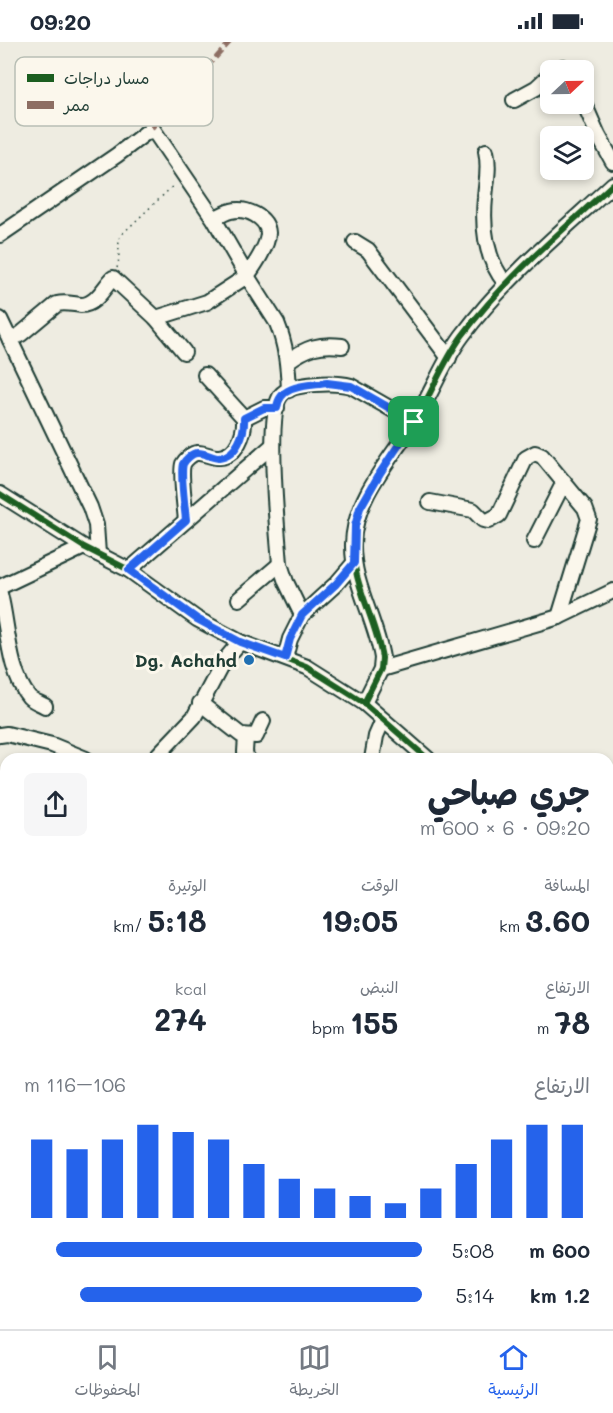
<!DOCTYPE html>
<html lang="ar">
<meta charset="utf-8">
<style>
:root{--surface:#fff;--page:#f6f6f7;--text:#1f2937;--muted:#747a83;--line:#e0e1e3;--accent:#2563eb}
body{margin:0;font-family:Mali,"Playpen Sans Arabic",sans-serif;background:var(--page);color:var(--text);direction:rtl;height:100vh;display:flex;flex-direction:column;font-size:22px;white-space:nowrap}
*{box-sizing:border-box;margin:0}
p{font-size:20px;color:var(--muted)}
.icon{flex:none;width:33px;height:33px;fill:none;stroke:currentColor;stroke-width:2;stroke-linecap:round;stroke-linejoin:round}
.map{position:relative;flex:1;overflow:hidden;direction:ltr}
.side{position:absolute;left:0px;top:711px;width:614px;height:576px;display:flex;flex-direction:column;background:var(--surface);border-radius:18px 18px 0 0;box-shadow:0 3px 9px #0003;direction:rtl}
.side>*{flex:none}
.needle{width:39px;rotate:68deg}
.buttons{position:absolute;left:540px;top:18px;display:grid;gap:12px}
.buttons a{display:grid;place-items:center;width:54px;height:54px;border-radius:9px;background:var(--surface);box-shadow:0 3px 9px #0003;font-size:30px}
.pin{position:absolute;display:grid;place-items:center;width:51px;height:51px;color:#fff;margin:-26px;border-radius:12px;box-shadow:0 3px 9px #0006}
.round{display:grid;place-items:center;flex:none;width:63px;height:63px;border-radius:9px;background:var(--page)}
.headline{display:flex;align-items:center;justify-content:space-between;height:102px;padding:0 24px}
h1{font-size:33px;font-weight:700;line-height:45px}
.figures{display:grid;grid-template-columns:repeat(3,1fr);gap:9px;height:102px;padding:6px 24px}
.figures div{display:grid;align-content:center}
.figures b{font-size:30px;font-weight:700}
.figures small{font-size:16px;font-weight:400}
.figures p{font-size:16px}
.chart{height:168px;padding:12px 24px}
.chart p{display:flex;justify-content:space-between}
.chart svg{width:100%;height:108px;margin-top:6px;stroke:var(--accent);stroke-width:6}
ul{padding:0 24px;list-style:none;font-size:20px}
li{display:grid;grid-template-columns:96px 72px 1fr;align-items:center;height:45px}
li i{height:15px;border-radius:8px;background:var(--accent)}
.status{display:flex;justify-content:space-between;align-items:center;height:42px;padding:0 30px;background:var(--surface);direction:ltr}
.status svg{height:16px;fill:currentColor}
.dock{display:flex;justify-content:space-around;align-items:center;height:84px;border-top:2px solid var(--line);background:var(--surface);font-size:16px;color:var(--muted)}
.dock a{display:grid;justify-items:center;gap:3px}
.dock .on{color:var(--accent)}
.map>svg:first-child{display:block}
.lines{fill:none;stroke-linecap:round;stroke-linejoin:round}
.minor-casing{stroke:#1f3d34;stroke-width:18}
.path{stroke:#1f3d34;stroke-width:1.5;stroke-dasharray:1.5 4.5;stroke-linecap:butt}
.minor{stroke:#fbf7ec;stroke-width:14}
.quiet{stroke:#8d6e63;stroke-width:4.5;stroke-dasharray:9 4.5;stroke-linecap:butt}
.cycleway-casing{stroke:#fbf7ec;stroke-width:10}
.cycleway{stroke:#1b5e20;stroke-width:6}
.route-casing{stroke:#fff;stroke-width:12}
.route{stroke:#2563eb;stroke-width:8}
.poi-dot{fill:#1f6fb2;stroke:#fbf7ec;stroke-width:2}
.labels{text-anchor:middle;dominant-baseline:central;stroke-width:6;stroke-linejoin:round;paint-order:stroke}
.poi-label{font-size:18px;font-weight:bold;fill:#1f3d34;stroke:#fbf7ec;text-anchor:end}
.key{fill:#fbf7ec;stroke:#b9bfb5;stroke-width:1.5}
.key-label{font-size:16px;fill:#1f3d34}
</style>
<div class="status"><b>09:20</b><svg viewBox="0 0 49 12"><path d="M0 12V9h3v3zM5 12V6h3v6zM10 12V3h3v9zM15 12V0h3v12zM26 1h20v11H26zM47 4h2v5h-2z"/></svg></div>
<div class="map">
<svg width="613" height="1287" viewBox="0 0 613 1287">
<rect width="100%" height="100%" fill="#eeece1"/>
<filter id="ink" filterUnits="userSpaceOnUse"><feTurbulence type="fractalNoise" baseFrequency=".0167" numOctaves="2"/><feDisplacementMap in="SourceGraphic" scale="12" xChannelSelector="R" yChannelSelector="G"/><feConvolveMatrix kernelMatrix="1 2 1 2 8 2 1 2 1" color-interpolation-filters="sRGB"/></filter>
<g filter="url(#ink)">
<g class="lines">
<defs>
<g id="minor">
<polyline points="556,28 563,25 568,28"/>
<polyline points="514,58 536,46 550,33"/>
<polyline points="584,61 598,93 613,120"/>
<path d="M486 109C490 126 486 140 485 156 482 187 486 218 506 242"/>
<path d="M0 193 117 113 152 86 214 177 247 234C254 224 268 204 268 191 267 175 246 165 231 169 226 170 219 174 214 177"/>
<polyline points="355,200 368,208 449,316"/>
<path d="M156 276 207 260 247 234 277 281C286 303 288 324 289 348"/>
<polyline points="0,277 90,465 96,483 98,512"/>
<path d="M10 298 21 292 57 262C65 260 72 262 81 263 96 263 104 245 113 236L156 276 184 310"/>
<path d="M288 319C306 306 319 301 342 304"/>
<polyline points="205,333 244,376 264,366 277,366"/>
<polyline points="0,452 84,505 129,528 197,577 240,600 307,625 364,661 428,717"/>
<polyline points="430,460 473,468 483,478 488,479 499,473 526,416 535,411 542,414 585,466 589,477 559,575"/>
<path d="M186 478C185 467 180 431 183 422 185 418 192 411 197 411 204 410 212 416 219 415 237 414 245 391 244 376"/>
<polyline points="534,499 564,440"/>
<polyline points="129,528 273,403"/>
<polyline points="0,545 84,505"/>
<path d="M0 552C8 583 8 630 29 655 33 659 40 661 45 664"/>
<polyline points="239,557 280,522"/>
<path d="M302 573 286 540 280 522C278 492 265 373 281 353 292 340 336 340 351 344L414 380"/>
<polyline points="285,616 290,597 302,573 336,542 354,521"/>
<polyline points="381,627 559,575 613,549"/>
<polyline points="200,661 241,693 256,694 263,679"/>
<path d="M364 661 381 627 382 616C376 578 352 541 353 502 354 458 388 420 411 385 430 356 442 321 462 294 505 236 561 190 613 142"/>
<polyline points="0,693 7,692 52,703 86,717"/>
<polyline points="246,694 245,710 247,717"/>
<polyline points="154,717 194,675 223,620 240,600"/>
<polyline points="372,717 376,694 383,678"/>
<polyline points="608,806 613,808"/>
<polyline points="0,882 6,891"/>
<polyline points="0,913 6,903"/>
<polyline points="608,1108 613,1107"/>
<polyline points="608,1197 613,1193"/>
<polyline points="380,1281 388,1287"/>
<polyline points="516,1281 522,1287 532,1281"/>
<polyline points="71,1287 76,1281"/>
<polyline points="114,1287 118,1281"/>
<polyline points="173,1287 177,1281"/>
<polyline points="245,1287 249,1281"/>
</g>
</defs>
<use href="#minor" class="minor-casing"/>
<path class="path" d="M117 226C121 213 117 203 120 194L175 142"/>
<use href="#minor" class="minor"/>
<polyline class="quiet" points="152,86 230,0"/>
<defs>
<g id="cycleway">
<polyline points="0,452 84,505 129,528 197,577 240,600 307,625 364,661 428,717"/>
<path d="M364 661 381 627 382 616C376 578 352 541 353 502 354 458 388 420 411 385 430 356 442 321 462 294 505 236 561 190 613 142"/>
</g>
</defs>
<use href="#cycleway" class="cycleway-casing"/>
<use href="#cycleway" class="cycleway"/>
</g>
</g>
<g class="lines" filter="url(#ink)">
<defs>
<path id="route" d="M327 341 351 344 414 380 380 431 360 466 355 484 354 521 336 542 302 573 290 597 285 616 240 600 197 577 129 528 186 478C185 467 180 431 183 422 185 418 192 411 197 411 204 410 212 416 219 416 237 414 245 391 244 376L264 366H277C279 342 309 344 327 341Z"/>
</defs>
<use href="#route" class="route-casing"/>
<use href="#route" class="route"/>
</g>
<circle class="poi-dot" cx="249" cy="618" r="6"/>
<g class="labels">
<g class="poi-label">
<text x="237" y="618">Dg. Achahd</text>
</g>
</g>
<rect x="15" y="15" width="198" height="69" rx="9" class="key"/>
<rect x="27" y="32" width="27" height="8" fill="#1b5e20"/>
<rect x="27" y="59" width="27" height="8" fill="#8d6e63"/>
<g class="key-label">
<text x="64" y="42">مسار دراجات</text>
<text x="64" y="69">ممر</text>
</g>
</svg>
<div class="buttons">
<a><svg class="needle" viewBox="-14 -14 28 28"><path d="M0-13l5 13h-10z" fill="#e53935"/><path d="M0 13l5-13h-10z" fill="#747a83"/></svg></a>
<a><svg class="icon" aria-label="layers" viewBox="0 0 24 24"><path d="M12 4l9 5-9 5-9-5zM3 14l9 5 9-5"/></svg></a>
</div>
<div class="pin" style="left:414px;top:380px;background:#1e9e55"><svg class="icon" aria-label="arrive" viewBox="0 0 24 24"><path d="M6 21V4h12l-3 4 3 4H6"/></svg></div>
<section class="side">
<div class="headline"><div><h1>جري صباحي</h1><p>09:20 · 6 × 600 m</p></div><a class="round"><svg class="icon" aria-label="share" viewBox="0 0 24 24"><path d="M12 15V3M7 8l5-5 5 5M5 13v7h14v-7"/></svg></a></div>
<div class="figures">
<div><p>المسافة</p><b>3.60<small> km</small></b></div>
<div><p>الوقت</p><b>19:05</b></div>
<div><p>الوتيرة</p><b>5:18<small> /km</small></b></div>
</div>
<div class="figures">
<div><p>الارتفاع</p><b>78<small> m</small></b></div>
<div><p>النبض</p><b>155<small> bpm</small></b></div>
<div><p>kcal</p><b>274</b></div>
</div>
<div class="chart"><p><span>الارتفاع</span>106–116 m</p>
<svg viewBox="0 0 160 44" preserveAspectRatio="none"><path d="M5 44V12M15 44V16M25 44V12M35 44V6M45 44V9M55 44V12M65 44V22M75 44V28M85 44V32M95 44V35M105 44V38M115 44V32M125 44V22M135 44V12M145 44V6M155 44V6"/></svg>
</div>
<ul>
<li><b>600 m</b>5:08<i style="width:92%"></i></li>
<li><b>1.2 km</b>5:14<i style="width:86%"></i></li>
</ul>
</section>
</div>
<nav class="dock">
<a class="on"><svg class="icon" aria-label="home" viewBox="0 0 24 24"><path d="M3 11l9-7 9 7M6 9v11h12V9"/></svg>الرئيسية</a>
<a><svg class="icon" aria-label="map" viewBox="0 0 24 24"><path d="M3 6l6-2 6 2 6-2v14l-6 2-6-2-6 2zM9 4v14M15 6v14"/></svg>الخريطة</a>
<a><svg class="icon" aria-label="saved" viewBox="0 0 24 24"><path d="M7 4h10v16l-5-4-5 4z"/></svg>المحفوظات</a>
</nav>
